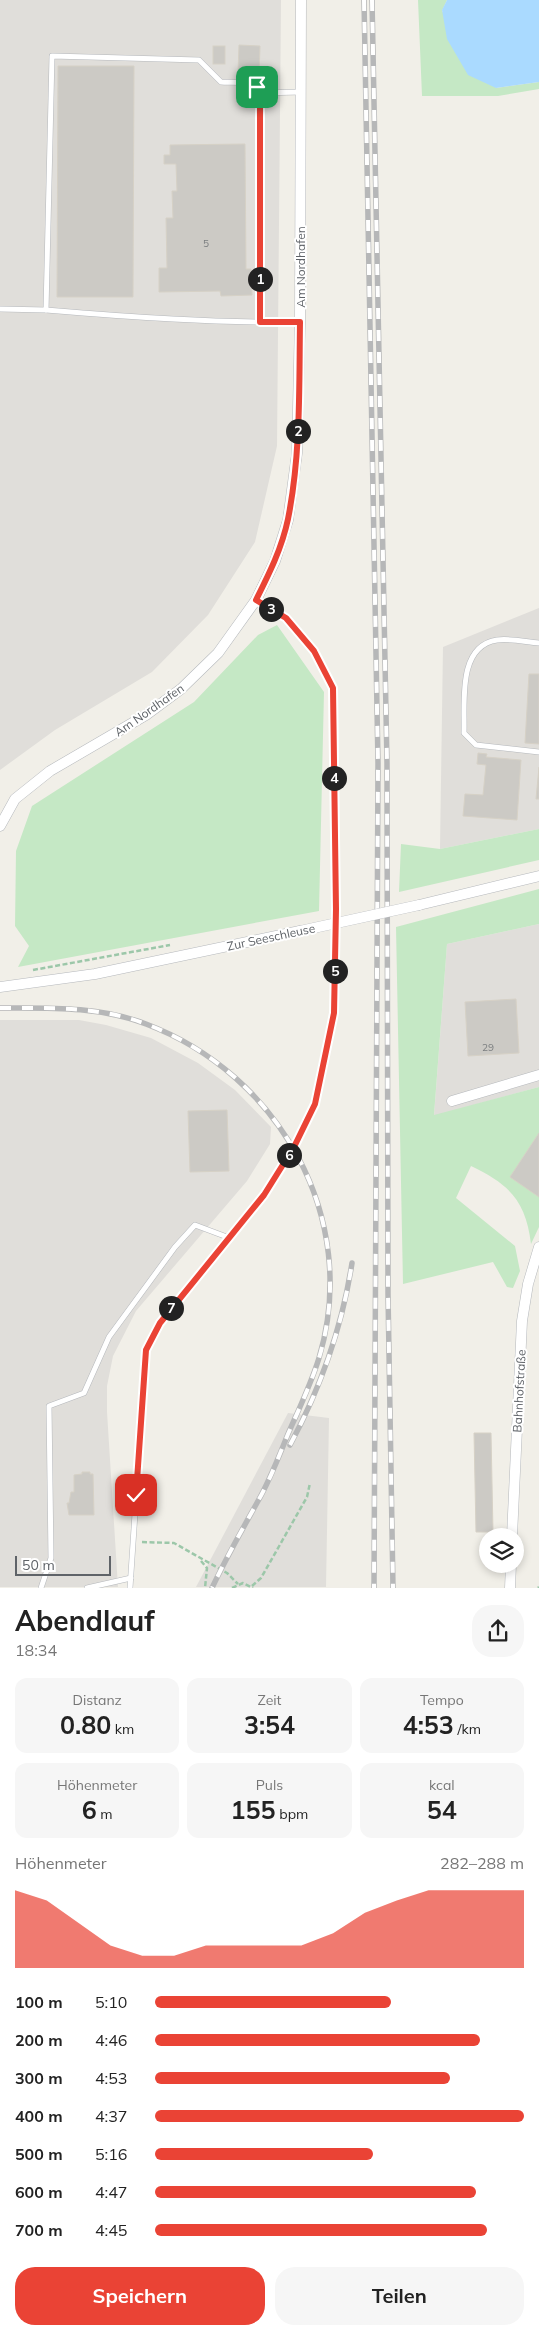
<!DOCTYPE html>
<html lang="de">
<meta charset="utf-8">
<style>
:root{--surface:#fff;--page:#f6f6f6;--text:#222;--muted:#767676;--accent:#ea4335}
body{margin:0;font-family:Mulish,sans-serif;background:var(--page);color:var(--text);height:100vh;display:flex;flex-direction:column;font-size:19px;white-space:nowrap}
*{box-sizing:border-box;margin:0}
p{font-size:16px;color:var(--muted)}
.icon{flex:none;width:28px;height:28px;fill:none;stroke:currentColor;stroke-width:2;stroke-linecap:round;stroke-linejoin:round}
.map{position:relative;height:1588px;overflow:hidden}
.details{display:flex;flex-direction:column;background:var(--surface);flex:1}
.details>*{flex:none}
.buttons{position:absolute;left:479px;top:1528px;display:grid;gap:10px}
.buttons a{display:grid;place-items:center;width:45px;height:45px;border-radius:50%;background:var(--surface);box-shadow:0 2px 8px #0003;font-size:25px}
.scale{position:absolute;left:15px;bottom:12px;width:96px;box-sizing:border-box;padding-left:5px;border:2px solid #5f6368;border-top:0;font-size:14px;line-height:18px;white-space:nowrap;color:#5f6368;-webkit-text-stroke:4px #fff;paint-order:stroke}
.pin{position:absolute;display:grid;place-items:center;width:42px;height:42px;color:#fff;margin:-21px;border-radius:10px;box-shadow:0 2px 8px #0006}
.km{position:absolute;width:25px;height:25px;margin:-12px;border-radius:50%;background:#222;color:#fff;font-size:14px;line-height:25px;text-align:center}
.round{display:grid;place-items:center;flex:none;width:52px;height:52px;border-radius:20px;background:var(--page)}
.headline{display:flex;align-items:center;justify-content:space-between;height:85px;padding:0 15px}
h1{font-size:28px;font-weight:700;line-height:38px}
.metrics{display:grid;grid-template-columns:repeat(3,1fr);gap:8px;height:85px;padding:5px 15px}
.metrics div{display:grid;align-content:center;border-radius:12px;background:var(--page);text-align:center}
.metrics b{font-size:25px;font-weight:700}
.metrics small{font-size:14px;font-weight:400}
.metrics p{font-size:14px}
.chart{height:140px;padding:10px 15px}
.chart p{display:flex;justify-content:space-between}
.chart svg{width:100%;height:90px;margin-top:5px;fill:var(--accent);opacity:.7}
.button{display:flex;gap:10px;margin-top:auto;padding:10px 15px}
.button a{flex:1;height:58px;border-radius:20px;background:var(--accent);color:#fff;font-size:20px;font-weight:700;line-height:58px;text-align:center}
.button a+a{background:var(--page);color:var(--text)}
ul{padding:0 15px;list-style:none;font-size:16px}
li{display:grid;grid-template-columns:80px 60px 1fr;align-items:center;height:38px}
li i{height:12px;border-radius:6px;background:var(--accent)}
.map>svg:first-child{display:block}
.industrial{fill:#e0deda}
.green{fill:#c5e8c5}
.water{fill:#aadaff}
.building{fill:#cccac5;stroke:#d6d1c6}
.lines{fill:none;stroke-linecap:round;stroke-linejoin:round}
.service-casing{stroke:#b5b8bc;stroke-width:6}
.minor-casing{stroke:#b5b8bc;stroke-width:11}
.path{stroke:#9cc7a9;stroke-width:2.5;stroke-dasharray:5 2.5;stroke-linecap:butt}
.service{stroke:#fff;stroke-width:5}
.minor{stroke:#fff;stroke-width:10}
.rail-casing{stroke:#b6b7b8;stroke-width:5.5}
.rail{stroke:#fff;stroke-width:4;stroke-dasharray:11;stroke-linecap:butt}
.minor-bridge-casing{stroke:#b5b8bc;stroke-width:11;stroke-linecap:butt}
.minor-bridge{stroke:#fff;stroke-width:10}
.route-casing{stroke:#fff;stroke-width:10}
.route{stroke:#ea4335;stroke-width:6}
.labels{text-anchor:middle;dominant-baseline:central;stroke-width:4;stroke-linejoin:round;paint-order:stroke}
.number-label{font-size:10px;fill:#7a7d7f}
.street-label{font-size:12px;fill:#5f6368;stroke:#fff}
</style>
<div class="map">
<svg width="539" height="1588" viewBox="0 0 539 1588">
<rect width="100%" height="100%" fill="#f1efe8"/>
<g class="industrial">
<polygon points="0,0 281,0 277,446 255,542 208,615 152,672 55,730 0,770"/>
<polygon points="539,608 539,829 440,849 443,647"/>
<polygon points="539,924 539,1087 434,1116 447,944"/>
<polygon points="0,1020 79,1020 106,1025 151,1038 198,1063 235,1090 271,1127 270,1144 247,1181 136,1311 113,1356 107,1386 107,1412 118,1587 0,1587"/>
<polygon points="288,1413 329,1418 326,1587 196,1587"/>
</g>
<g class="green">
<polygon points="418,0 447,0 442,11 496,88 539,82 539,89 498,96 422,96"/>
<polygon points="277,625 324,692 319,911 18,967 29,946 15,926 16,851 32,806 194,702 258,635"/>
<polygon points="539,829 539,860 399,892 401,844 440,849"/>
<path d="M539 889V924L447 944 434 1115 539 1087V1227L531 1244C526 1201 509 1184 471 1166L456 1198 515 1246 520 1271 513 1288 507 1287 493 1262 403 1284 396 927Z"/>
</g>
<polygon class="water" points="447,0 539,0 539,82 496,88 468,75 447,39 442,10"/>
<g class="building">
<polygon points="239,45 260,46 259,75 238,74"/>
<rect x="213" y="46" width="12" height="18"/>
<polygon points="58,66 134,66 133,297 57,297"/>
<polygon points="245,144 246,269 251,269 252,295 221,296 220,291 159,292 159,268 167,268 166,218 173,218 172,191 177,191 176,164 164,164 164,155 170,155 170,145"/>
<polygon points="529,674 539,674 539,744 525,743"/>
<polygon points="478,753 487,754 486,757 521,760 517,820 463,816 465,794 483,795 486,765 477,764"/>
<polygon points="539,767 539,799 536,799"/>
<polygon points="516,999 519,1053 468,1056 465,1002"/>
<polygon points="227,1110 229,1171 190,1172 188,1111"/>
<polygon points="539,1133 539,1197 510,1177"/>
<polygon points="474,1433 491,1433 493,1532 476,1532"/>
<polygon points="82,1472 90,1472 90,1474 93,1474 94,1515 69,1515 67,1503 69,1503 71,1492 74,1492 74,1475 82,1474"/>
</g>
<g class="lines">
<defs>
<g id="service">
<polyline points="260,93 301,92"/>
<polyline points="0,309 46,310"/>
<path d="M259 322 260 93C253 79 235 83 221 82L199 60 52 56 46 310C131 317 215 323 300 322"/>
<path d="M539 643C526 642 510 638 497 640 457 646 465 703 464 733L476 745 539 752"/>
<polyline points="41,1588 51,1558 49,1406 84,1393 109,1337 175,1247 195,1225 227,1237"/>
<polyline points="87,1588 131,1578"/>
<polyline points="130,1588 146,1349 160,1323 264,1195 294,1147 315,1104 334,1013 336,909 333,688 314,651 286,618 256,600"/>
</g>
<g id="minor">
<polyline points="0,826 15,799 50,771 146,715 181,689 218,653 256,600 275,561 288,520 297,453 300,322 301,0"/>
<polyline points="419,905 539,876"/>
<polyline points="0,987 95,974 300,931"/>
<polyline points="452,1101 539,1075"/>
<polyline points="512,1536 522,1321 528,1284 539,1247"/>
<polyline points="510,1588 511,1564"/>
</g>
</defs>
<use href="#service" class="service-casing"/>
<use href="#minor" class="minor-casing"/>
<g class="path">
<polyline points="33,970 170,945"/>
<polyline points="142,1542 174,1543 227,1573 238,1584"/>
<polyline points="520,1559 521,1542"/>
<polyline points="201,1561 207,1568 205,1588"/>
<polyline points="252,1586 261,1578 307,1497 310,1483"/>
<polyline points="232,1588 243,1583 253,1588"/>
<polyline points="538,1588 539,1587"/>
</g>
<use href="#service" class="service"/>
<use href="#minor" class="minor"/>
<defs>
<g id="rail">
<polyline points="364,0 378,763 374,1588"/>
<polyline points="372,0 387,763 388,1294 393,1588"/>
<path d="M0 1008C49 1008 99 1006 146 1024 279 1074 361 1218 319 1358 311 1384 299 1409 288 1434 279 1456 270 1480 258 1501 242 1530 226 1558 212 1588"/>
<path d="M290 1445C321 1387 342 1328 352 1263"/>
</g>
</defs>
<use href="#rail" class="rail-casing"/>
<use href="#rail" class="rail"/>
<defs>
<polyline id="minor-bridge" points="300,931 419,905"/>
</defs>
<use href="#minor-bridge" class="minor-bridge-casing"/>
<use href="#minor-bridge" class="minor-bridge"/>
</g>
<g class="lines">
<defs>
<path id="route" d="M136 1495 146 1350 160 1323 264 1195 294 1147 315 1104 334 1013 336 909 333 688 314 651 286 618 256 600C269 574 282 548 288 519 301 454 299 387 300 322H260V94L257 87"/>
</defs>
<use href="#route" class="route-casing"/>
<use href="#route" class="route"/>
</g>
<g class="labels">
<g class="number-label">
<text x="206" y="243">5</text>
<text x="488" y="1047">29</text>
</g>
<g class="street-label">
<text transform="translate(300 267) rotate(-90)">Am Nordhafen</text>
<text transform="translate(149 710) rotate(-35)">Am Nordhafen</text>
<text transform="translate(271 937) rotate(-12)">Zur Seeschleuse</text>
<text transform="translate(519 1391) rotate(-87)">Bahnhofstraße</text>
</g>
</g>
</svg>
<div class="buttons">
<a><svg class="icon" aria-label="layers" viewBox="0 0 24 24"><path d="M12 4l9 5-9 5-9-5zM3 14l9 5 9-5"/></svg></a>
</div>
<div class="scale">50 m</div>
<div class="pin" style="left:257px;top:87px;background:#1e9e55"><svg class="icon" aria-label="arrive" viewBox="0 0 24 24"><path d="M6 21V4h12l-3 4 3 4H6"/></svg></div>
<div class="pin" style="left:136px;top:1495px;background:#d93025"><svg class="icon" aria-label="check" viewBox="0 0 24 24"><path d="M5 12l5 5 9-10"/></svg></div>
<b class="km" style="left:260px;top:279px">1</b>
<b class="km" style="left:298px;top:431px">2</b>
<b class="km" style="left:271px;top:609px">3</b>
<b class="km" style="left:334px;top:778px">4</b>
<b class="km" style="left:335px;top:971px">5</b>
<b class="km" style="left:289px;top:1155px">6</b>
<b class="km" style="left:171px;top:1308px">7</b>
</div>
<section class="details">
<div class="headline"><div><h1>Abendlauf</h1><p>18:34</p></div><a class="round"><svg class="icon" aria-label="share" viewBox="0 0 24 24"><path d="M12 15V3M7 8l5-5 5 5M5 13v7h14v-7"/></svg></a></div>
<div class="metrics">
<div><p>Distanz</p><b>0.80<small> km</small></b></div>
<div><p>Zeit</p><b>3:54</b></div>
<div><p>Tempo</p><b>4:53<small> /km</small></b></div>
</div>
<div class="metrics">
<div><p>Höhenmeter</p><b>6<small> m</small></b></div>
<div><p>Puls</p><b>155<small> bpm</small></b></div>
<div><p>kcal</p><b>54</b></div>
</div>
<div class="chart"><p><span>Höhenmeter</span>282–288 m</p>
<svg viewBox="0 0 160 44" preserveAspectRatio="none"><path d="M0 44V6L10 11L20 22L30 33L40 38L50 38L60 33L70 33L80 33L90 33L100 27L110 17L120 11L130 6L140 6L150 6L160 6V44z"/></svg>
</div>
<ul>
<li><b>100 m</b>5:10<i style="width:64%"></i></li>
<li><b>200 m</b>4:46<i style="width:88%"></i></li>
<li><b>300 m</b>4:53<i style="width:80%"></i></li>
<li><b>400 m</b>4:37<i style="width:100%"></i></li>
<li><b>500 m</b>5:16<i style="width:59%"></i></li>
<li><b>600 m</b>4:47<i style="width:87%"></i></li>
<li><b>700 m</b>4:45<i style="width:90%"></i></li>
</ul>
<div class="button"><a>Speichern</a><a>Teilen</a></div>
</section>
